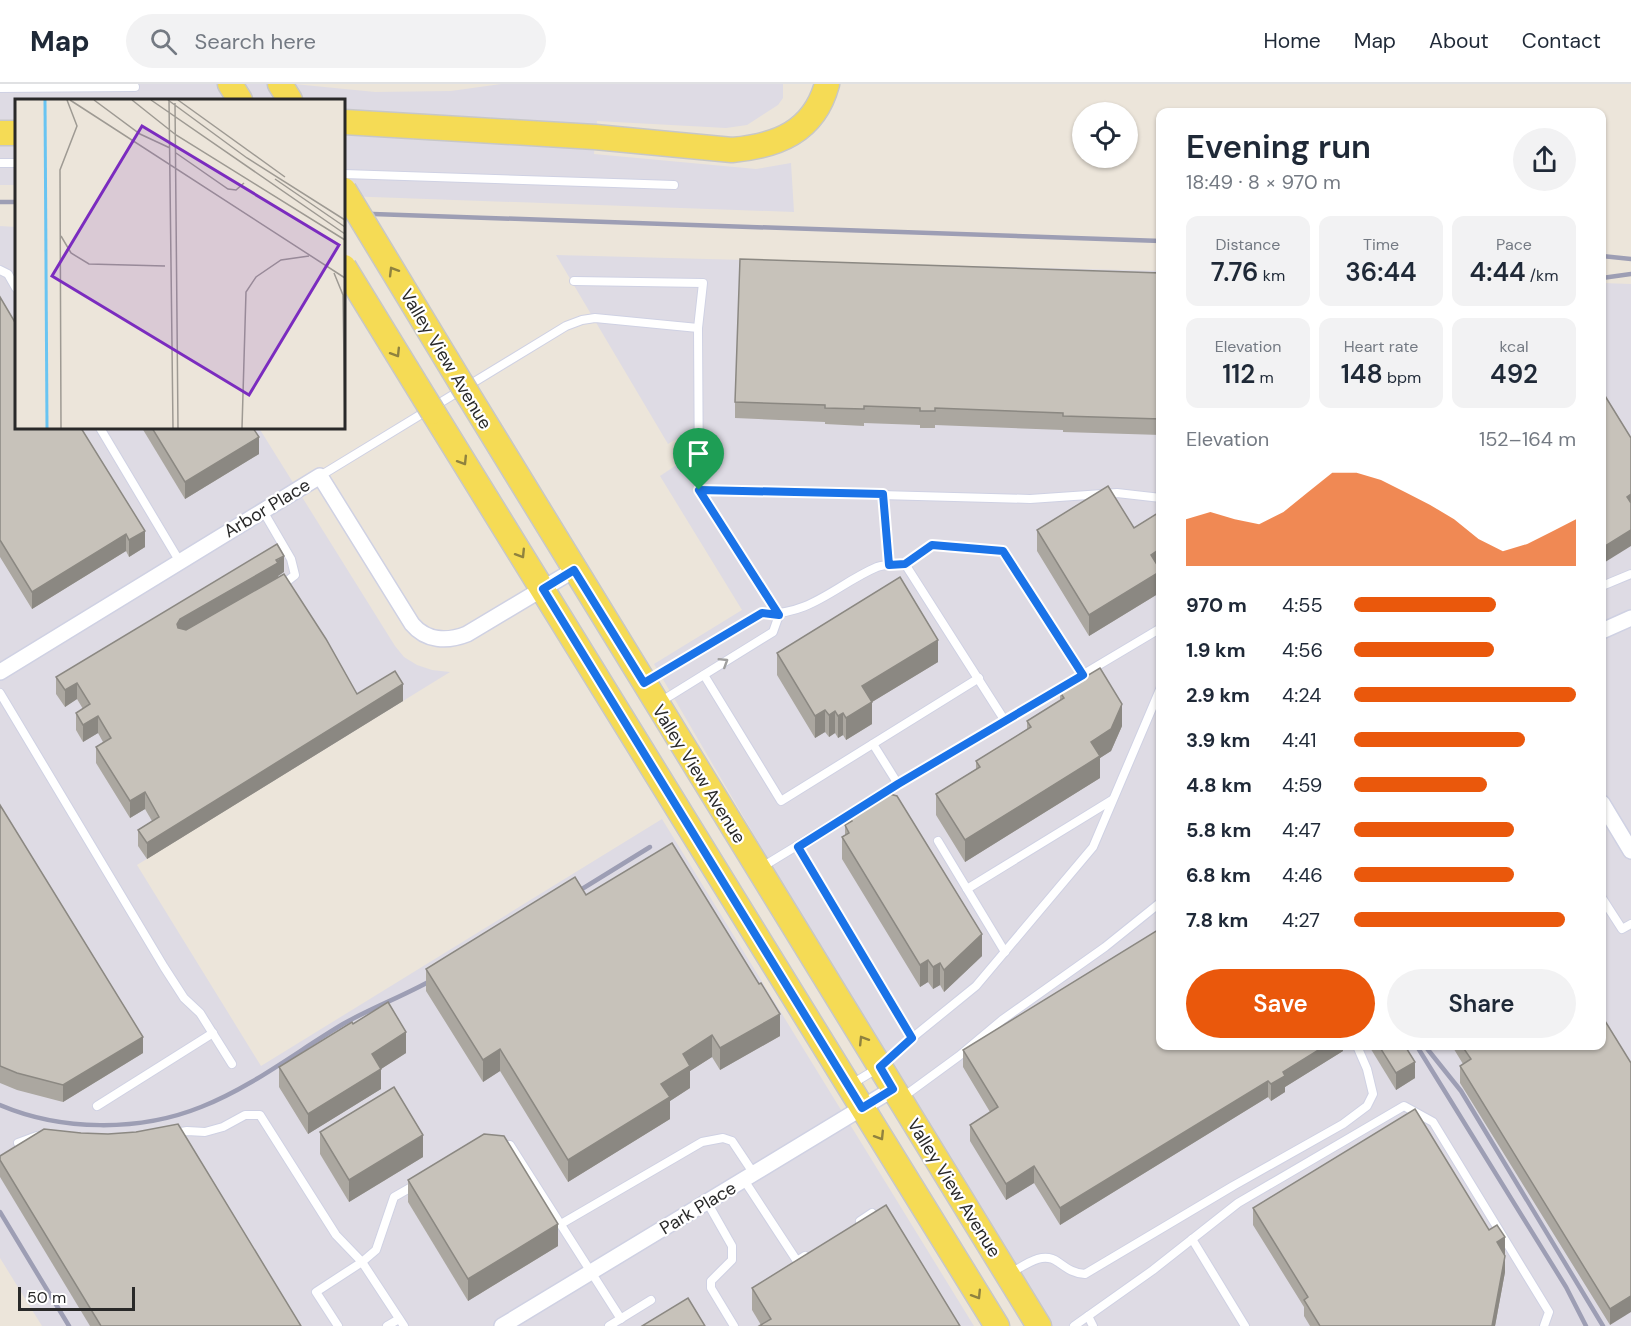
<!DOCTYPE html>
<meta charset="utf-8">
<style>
:root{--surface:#fff;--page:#f2f2f3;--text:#1f2937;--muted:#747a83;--line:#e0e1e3;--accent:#ea580c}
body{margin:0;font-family:"DM Sans",sans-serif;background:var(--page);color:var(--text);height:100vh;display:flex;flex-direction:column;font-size:22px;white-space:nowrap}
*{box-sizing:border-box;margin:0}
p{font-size:20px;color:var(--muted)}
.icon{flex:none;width:33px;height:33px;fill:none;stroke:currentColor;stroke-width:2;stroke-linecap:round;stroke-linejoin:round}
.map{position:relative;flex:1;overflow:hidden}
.details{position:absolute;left:1156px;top:24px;width:450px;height:942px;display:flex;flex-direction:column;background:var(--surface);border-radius:12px;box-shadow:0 2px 4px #0004}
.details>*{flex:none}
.fabs{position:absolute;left:1072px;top:18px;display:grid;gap:12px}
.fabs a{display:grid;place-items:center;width:66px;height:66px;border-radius:50%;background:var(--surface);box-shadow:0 2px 4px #0004;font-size:30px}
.scale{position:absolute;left:18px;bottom:15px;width:117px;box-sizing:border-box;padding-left:6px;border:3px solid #292929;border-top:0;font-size:16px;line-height:21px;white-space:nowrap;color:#292929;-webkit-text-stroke:4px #fff;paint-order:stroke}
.pin{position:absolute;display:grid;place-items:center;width:51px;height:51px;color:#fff;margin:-62px -26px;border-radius:50% 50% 50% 0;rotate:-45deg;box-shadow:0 0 6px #0007}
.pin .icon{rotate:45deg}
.round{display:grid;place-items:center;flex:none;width:63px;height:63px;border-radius:32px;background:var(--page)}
.overview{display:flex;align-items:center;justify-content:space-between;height:102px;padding:0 30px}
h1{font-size:33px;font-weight:600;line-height:45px}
.figures{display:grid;grid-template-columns:repeat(3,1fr);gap:9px;height:102px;padding:6px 30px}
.figures div{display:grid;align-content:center;border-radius:12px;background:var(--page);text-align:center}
.figures b{font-size:26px;font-weight:600}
.figures small{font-size:16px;font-weight:400}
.figures p{font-size:16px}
.chart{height:168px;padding:12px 30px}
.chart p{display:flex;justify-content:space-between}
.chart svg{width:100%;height:108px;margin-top:6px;fill:var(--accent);opacity:.7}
.cta{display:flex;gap:12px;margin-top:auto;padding:12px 30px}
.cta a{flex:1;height:69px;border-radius:36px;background:var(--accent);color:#fff;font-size:24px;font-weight:600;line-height:69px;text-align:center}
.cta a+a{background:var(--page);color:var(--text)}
ul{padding:0 30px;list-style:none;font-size:20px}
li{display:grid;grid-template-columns:96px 72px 1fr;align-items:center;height:45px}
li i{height:15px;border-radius:8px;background:var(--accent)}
header{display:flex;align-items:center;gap:36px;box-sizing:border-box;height:84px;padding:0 30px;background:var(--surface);border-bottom:2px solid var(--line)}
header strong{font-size:28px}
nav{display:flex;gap:33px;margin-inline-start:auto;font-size:21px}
.search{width:420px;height:54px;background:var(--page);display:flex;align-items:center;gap:15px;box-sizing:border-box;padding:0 21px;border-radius:33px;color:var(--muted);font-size:22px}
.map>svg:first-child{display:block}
.industrial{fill:#dedbe4}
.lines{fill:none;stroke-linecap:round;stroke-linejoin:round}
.lane-casing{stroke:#cfd1e3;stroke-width:10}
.street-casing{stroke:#cfd1e3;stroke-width:18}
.primary-casing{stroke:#c7c7c7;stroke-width:27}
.lane{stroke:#fff;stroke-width:8}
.street{stroke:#fff;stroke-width:15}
.primary{stroke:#f5db55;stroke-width:24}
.rail{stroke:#9d9eb4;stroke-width:4.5}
.primary-bridge-casing{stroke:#c7c7c7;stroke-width:27;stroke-linecap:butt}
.primary-bridge{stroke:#f5db55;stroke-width:24}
.wall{fill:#aba7a0}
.shaded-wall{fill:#8b8882}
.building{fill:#c7c2ba;stroke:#8b8882;stroke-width:1.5}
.oneway{stroke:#8f823f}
.oneway2{stroke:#9f9f9f}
.route-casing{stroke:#fff;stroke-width:12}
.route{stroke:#1a73e8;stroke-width:8}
.labels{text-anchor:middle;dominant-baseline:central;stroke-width:4.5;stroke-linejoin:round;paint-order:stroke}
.street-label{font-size:18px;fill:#292929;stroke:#fff}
.inset-river{fill:none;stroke:#68c4f2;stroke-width:3}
.inset-road{fill:none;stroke:#9e9a93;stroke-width:1.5}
.view{fill:#7b2cbf;fill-opacity:0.15;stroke:#7b2cbf;stroke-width:3}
.inset-edge{fill:none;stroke:#292929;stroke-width:3}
</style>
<header>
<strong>Map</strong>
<div class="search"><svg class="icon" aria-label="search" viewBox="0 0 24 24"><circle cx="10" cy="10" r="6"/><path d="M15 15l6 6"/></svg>Search here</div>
<nav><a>Home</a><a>Map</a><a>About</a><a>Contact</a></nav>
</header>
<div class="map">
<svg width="1631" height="1242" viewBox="0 0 1631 1242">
<rect width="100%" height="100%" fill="#ece5da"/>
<g class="industrial">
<polygon points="0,0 294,0 375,8 451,7 501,0 783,0 783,14 778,21 747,41 726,44 597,37 594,70 756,85 791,79 794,128 344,112 344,16 16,16 16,101 0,101"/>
<polygon points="0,142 16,143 16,344 259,344 395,562 404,573 417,581 432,586 450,588 137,781 261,982 662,735 974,1242 42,1242 0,1174"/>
<polygon points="556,171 1161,187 1161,962 1602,962 1602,199 1631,200 1631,1242 1052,1242 856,925 654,580 742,526 660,392 690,372 678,354 668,360"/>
</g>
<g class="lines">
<defs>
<g id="lane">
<polyline points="0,4 135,3"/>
<polyline points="0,79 16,79"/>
<polyline points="344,90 674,101"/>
<polyline points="0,186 8,190 16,204"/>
<polyline points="574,197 703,199 698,244"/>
<polyline points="100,344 180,478"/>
<polyline points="320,392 566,242 582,236 595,234 698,244 699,407 779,531"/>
<polyline points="699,406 1030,415 1117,409 1161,414"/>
<polyline points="883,410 889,481"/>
<polyline points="263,427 291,475 295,491 281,502"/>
<polyline points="905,480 932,461 1003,467 1083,591"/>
<polyline points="1602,502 1631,490"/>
<polyline points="704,591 781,717 979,594"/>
<path d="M646 597 762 529C809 533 837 500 877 483 885 480 896 481 905 480L1005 637"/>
<polyline points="0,609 164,883 184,914 200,929 232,980"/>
<polyline points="660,618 773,548 779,531"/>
<polyline points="873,660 898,700"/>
<polyline points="877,713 1161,544"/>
<polyline points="938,757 1005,868"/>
<polyline points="798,763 912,954"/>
<polyline points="762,783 854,727"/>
<polyline points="967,805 1112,716"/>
<polyline points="1602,814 1622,845 1631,840"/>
<polyline points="850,1001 880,983 912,954 976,902 1093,763 1161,603"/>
<polyline points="903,1013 959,972 1002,936 1105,863 1161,818"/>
<polyline points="97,1022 213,949"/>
<polyline points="174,1049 187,1047 205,1048 223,1043 245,1031 260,1031 336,1151 362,1178 404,1242"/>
<polyline points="18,1059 37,1052"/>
<polyline points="504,1062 510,1061 621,1235"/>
<polyline points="744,1096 797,1177 805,1172"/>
<polyline points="707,1118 732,1162 732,1176 711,1197 711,1204 734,1242"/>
<polyline points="860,1137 872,1129"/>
<polyline points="561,1140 702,1058 723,1054 732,1057 754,1090"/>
<polyline points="1192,1155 1245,1242"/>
<path d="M1009 1190C1024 1182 1042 1166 1058 1178 1068 1185 1073 1189 1085 1190L1233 1102 1343 1040 1367 1022 1373 1010 1367 985 1357 962"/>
<polyline points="1088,1232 1093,1242"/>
<polyline points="338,1242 316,1208 362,1178 376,1166 394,1113 415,1101"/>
<polyline points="387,1242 399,1235"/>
<polyline points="609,1242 651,1216"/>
<polyline points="1074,1242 1153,1186 1238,1119 1404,1022 1433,1038 1549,1228 1544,1242"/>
</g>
<g id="street">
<polyline points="1602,547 1631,534"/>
<path d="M0 588 320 392 412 540C426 557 447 558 467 550L574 486"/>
<polyline points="1602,719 1631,767"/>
<polyline points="502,1242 893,1005"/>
</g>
<g id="primary">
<polyline points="230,0 240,16"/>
<polyline points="280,0 290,16"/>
<path d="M344 38 595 53 732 66C777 62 814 48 827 0"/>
<polyline points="0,49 16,49"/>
<polyline points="467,309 1039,1242"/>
<polyline points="433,328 997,1242"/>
</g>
</defs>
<use href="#lane" class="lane-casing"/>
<use href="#street" class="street-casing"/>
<use href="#primary" class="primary-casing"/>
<use href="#lane" class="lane"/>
<use href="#street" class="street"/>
<use href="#primary" class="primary"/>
<g class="rail">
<polyline points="0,118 16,118"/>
<polyline points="344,129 1161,157"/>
<polyline points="1602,172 1631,175"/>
<polyline points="1602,194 1631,190"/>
<polyline points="569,813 650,763"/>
<polyline points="1425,962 1461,1007 1603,1242"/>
<polyline points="1418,964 1566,1203 1586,1242"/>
<path d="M0 1021C61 1047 139 1048 201 1023 252 1003 296 968 343 940 375 922 409 910 441 891"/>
<polyline points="0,1128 69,1242"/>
</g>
<defs>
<g id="primary-bridge">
<polyline points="344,106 467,309"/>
<polyline points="344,183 433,328"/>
</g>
</defs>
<use href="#primary-bridge" class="primary-bridge-casing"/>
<use href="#primary-bridge" class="primary-bridge"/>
</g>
<g class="wall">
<polygon points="1161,189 1161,351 1063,348 1063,346 935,341 935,344 920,344 920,341 864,339 864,342 825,340 825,338 735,334 735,318"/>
<polygon points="0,213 145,463 129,473 126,467 32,525 0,473"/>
<polygon points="142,344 253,344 259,370 185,415"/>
<polygon points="1161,427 1161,485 1160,486 1161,508 1089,552 1037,467 1037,446 1134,444"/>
<polygon points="284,488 278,492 278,493 357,610 403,617 147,775 138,762 138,746 152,737 145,725 130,734 96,679 96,663 103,658 98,649 83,658 76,646 76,629 83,625 77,615 65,623 56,610 56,593"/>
<polygon points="777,569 938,578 872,618 872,640 846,656 843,651 838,654 835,649 829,653 825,648 815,654 777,591"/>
<polygon points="1060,608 1122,642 1111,667 1100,674 1100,694 965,778 936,731 936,710 976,685 976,677 1027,645 1027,637 1060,616"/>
<polygon points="0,721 143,969 63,1018 17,1006 0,999"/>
<polygon points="847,729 982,872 944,908 940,901 933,905 928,898 920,903 842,775 842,753 845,752 845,741 847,739"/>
<polygon points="586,811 780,952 720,986 712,973 690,987 690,1004 670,1017 670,1035 568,1098 500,987 483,998 426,907 426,885"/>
<polygon points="353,940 406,969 381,985 381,1005 308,1050 279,1003 279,983"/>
<polygon points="1343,962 1343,967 1285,1003 1285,1008 1271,1017 1268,1013 1060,1141 1034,1099 1006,1116 970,1057 970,1041 990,1028 963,983 963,966"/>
<polygon points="1369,962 1405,962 1415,994 1396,1006"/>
<polygon points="1452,962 1602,962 1631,979 1610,1241 1460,999 1460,982 1463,980"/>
<polygon points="320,1048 423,1073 349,1118 320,1070"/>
<polygon points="0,1072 301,1242 90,1242 0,1093"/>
<polygon points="408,1096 558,1162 468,1217 408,1118"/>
<polygon points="1253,1124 1489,1146 1505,1170 1505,1188 1495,1242 1310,1242 1304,1232 1304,1223 1253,1141"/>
<polygon points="752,1204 960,1242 761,1241 752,1226"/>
</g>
<g class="shaded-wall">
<polygon points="259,353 259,370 185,415 185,398"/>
<polygon points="1631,410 1631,427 1627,413"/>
<polygon points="1631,446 1631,462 1602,480 1602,464"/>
<polygon points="145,447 145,463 129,473 129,456"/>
<polygon points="126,450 126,467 32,525 32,508"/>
<polygon points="1161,464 1161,485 1151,491 1151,471"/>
<polygon points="284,472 284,488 278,492 278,496 180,552 177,540 180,535"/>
<polygon points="1161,487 1161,508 1089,552 1089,531"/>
<polygon points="938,556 938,578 872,618 872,640 846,656 846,634 862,602"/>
<polygon points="77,599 77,615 65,623 65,606"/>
<polygon points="403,600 403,617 147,775 147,759"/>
<polygon points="1122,620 1122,642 1111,667 1100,674 1100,694 965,778 965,756 1091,658"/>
<polygon points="825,626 825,648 815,654 815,632"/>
<polygon points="835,627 835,649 829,653 829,631"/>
<polygon points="843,629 843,651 838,654 838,632"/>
<polygon points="98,632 98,649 83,658 83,641"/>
<polygon points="145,708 145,725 130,734 130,717"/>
<polygon points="982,850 982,872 944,908 944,886"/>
<polygon points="928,876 928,898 920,903 920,881"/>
<polygon points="940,879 940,901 933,905 933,883"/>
<polygon points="780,930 780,952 720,986 720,964"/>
<polygon points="406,948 406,969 381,985 381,1005 308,1050 308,1030 372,970"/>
<polygon points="712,951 712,973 690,987 690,1004 670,1017 670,1035 568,1098 568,1076 683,970"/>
<polygon points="143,953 143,969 63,1018 63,1001"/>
<polygon points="1325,962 1343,962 1343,967 1285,1003 1285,1008 1271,1017 1271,1000 1283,988"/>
<polygon points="500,965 500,987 483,998 483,976"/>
<polygon points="1415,978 1415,994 1396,1006 1396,989"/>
<polygon points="1268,997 1268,1013 1060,1141 1060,1124"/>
<polygon points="423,1051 423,1073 349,1118 349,1096"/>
<polygon points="1034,1082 1034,1099 1006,1116 1006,1100"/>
<polygon points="558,1140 558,1162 468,1217 468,1195"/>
<polygon points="1505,1153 1505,1170 1497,1175 1497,1158"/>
<polygon points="1505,1172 1505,1188 1495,1242 1492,1242"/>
<polygon points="1631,1212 1631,1228 1610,1241 1610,1225"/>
</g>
<g class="building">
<polygon points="740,175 1161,189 1161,335 1063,332 1063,329 935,324 935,327 920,327 920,324 864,322 864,325 825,324 825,321 735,318"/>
<polygon points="0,213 16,240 16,344 81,344 145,447 129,456 126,450 32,508 0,456"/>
<polygon points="1602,307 1631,354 1631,410 1627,413 1631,419 1631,446 1602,464"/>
<polygon points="152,344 253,344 259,353 185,398"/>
<polygon points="1108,402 1134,444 1161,427 1161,464 1151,471 1161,487 1089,531 1037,446"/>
<polygon points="277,460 284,472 276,476 278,479 180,535 177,540 178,544 186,546 284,490 326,555 357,610 395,587 403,600 147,759 138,746 159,733 145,708 130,717 96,663 111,654 98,632 83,641 76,629 90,620 77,599 65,606 56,593"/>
<polygon points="900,493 938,556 862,602 872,618 846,634 843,629 838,632 835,627 829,631 825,626 815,632 777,569"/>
<polygon points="1100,584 1122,620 1111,645 1091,658 1100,672 965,756 936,710 980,683 976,677 1031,643 1027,637 1064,614 1060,608"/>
<polygon points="882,708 897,712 982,850 944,886 940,879 933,883 928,876 920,881 842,753 849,749 845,741 852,737 847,729"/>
<polygon points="0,721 143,953 63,1001 17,989 0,982"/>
<polygon points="672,759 759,900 761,899 780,930 720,964 712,951 683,970 690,982 661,1000 670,1013 568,1076 500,965 483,976 426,885 575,793 586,811"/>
<polygon points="1161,844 1161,962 1325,962 1283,988 1285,992 1271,1000 1268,997 1060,1124 1034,1082 1006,1100 970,1041 998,1023 963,966"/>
<polygon points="388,918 406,948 372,970 381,985 308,1030 279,983 352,938 353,940"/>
<polygon points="1602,932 1631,979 1631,1212 1610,1225 1460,982 1471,975 1462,962 1602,962"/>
<polygon points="1379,962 1405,962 1415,978 1396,989"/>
<polygon points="394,1003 423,1051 349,1096 320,1048"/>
<polygon points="1415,1025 1489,1146 1497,1141 1505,1153 1497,1158 1505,1172 1492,1242 1320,1242 1304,1216 1308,1213 1253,1124"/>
<polygon points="178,1040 301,1242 101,1242 0,1076 0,1072 44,1045 81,1049 108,1050 136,1048"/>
<polygon points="484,1050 504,1052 558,1140 468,1195 408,1096"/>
<polygon points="886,1121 960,1242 759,1242 771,1235 752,1204"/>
<polygon points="688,1214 705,1242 642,1242"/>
</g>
<defs><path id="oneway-chevron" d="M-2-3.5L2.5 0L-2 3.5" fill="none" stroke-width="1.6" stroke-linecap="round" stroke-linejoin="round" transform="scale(1.5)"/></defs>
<g class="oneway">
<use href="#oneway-chevron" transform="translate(393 187) rotate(-121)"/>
<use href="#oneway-chevron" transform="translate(396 269) rotate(58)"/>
<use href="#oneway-chevron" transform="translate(463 377) rotate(58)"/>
<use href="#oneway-chevron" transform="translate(521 470) rotate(58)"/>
<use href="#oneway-chevron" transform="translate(863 956) rotate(-122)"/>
<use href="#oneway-chevron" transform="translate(880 1052) rotate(58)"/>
<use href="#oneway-chevron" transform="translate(977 1211) rotate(58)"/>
</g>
<use class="oneway2" href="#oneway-chevron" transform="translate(724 578) rotate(-32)"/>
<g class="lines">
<defs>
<polygon id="route" points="699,406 883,410 889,481 905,480 932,461 1003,467 1083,591 898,700 798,763 912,954 880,983 893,1005 862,1024 543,505 574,486 644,599 762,529 779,531"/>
</defs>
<use href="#route" class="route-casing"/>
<use href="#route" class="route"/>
</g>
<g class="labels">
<g class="street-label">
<text transform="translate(446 275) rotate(59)">Valley View Avenue</text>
<text transform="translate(267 424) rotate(-31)">Arbor Place</text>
<text transform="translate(699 690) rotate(58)">Valley View Avenue</text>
<text transform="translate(954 1104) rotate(58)">Valley View Avenue</text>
<text transform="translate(698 1124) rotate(-31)">Park Place</text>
</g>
</g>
<g transform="translate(15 15)">
<rect width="330" height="330" fill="#ece5da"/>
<path class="inset-river" d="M30 1 32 329"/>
<path class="inset-road" d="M55 1 330 179M79 1 125 35 155 49M117 1 161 36 330 141M136 1 330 135M153 1 232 59 330 121M154 1 158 329M163 1 270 78M160 4 163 329M161 54 213 90 221 91 229 84M260 80 330 128M46 137 56 154 74 165 150 167M319 174 328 196 330 329M46 329 45 71 62 27 52 1M227 329 231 193 241 178 266 161 294 157"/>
<path class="view" d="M127 27 324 146 234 296 37 177Z"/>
<rect width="330" height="330" class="inset-edge"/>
</g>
</svg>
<div class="fabs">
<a><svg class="icon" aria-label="locate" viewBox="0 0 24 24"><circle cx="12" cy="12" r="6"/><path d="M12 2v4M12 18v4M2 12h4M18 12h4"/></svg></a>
</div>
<div class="scale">50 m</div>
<div class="pin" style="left:699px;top:406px;background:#1e9e55"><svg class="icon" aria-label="arrive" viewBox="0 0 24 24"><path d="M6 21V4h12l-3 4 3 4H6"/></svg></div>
<section class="details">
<div class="overview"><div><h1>Evening run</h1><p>18:49 · 8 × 970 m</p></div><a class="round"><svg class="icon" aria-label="share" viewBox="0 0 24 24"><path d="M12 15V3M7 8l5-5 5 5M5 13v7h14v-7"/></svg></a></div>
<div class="figures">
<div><p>Distance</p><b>7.76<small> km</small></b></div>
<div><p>Time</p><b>36:44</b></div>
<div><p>Pace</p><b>4:44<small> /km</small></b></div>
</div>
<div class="figures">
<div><p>Elevation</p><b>112<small> m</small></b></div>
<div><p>Heart rate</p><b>148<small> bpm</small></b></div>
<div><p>kcal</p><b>492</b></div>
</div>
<div class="chart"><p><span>Elevation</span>152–164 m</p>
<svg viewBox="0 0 160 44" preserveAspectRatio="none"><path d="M0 44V25L10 22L20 25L30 27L40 22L50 14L60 6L70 6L80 9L90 14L100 19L110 25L120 33L130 38L140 35L150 30L160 25V44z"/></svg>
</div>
<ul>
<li><b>970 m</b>4:55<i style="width:64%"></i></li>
<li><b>1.9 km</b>4:56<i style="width:63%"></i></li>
<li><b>2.9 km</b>4:24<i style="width:100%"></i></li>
<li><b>3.9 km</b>4:41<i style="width:77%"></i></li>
<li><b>4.8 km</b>4:59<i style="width:60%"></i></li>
<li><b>5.8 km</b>4:47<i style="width:72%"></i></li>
<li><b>6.8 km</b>4:46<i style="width:72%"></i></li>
<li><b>7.8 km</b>4:27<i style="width:95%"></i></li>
</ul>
<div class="cta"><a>Save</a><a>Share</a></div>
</section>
</div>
